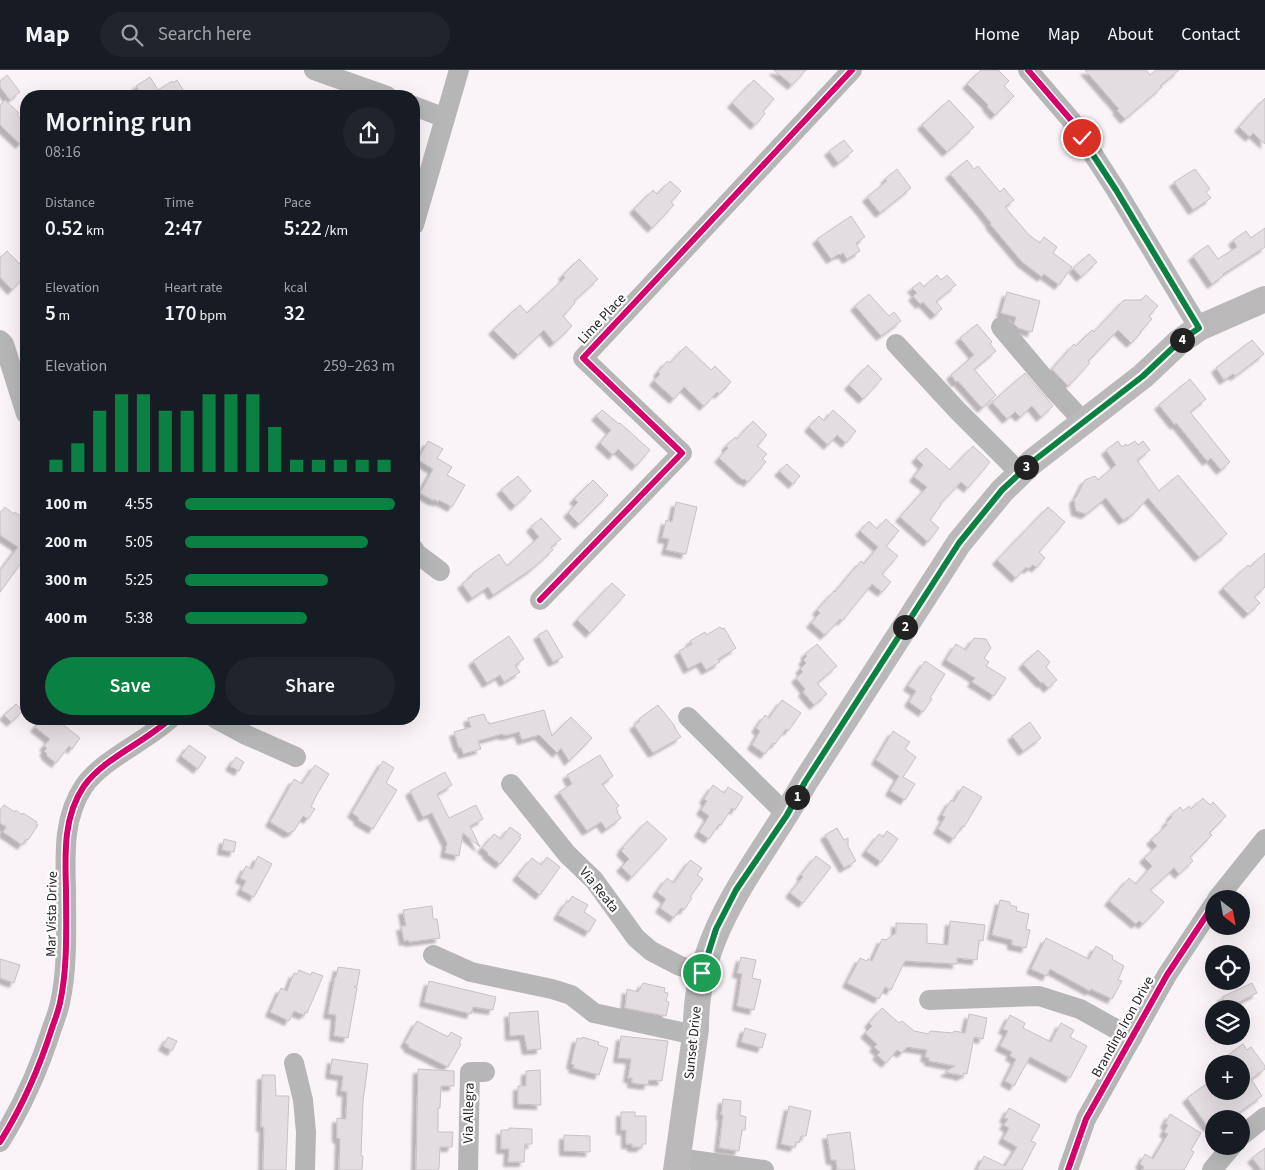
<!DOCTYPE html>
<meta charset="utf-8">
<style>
:root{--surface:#171b24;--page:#20242c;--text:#f1f3f6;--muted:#9ea1a6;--line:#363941;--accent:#0b8043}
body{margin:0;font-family:"Source Sans 3",sans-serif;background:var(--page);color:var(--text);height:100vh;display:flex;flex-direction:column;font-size:19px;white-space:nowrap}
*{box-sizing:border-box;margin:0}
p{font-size:16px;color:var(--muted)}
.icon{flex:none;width:28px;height:28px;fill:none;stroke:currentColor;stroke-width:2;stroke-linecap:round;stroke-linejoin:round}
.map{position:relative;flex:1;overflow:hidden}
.side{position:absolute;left:20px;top:20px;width:400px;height:635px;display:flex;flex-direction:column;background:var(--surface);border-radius:20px;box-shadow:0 5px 20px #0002}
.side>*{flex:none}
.needle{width:32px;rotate:149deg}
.buttons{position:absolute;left:1205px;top:820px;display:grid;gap:10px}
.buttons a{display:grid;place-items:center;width:45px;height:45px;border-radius:50%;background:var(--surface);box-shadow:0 5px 20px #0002;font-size:25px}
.pin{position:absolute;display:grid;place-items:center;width:42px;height:42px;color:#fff;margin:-21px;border:2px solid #fff;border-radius:50%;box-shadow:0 1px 5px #0007}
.km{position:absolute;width:25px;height:25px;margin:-12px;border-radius:50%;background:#222;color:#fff;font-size:14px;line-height:25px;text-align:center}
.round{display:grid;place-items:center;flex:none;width:52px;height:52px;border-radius:26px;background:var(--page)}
.overview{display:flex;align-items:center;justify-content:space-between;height:85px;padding:0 25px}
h1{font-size:28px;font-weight:600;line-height:38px}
.stats{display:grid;grid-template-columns:repeat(3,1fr);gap:8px;height:85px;padding:5px 25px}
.stats div{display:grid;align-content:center}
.stats b{font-size:21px;font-weight:600}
.stats small{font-size:14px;font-weight:400}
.stats p{font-size:14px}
.chart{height:140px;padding:10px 25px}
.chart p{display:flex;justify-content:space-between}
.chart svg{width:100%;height:90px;margin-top:5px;stroke:var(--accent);stroke-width:6}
.button{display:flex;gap:10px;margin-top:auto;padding:10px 25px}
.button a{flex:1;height:58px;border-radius:30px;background:var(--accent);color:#fff;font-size:20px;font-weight:600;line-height:58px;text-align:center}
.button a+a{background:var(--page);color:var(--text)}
ul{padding:0 25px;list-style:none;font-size:16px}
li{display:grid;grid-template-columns:80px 60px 1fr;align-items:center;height:38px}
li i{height:12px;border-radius:6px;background:var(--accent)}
header{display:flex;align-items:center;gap:30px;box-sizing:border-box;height:70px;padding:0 25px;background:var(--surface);border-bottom:1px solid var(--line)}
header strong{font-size:24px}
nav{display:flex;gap:28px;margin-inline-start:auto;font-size:18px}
.search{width:350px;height:45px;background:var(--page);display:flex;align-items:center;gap:12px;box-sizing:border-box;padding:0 18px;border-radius:28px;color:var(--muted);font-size:19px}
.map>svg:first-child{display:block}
.building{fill:#e3dde1;stroke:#c7c1c5;filter:url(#shadow)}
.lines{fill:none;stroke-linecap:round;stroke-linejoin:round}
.minor{stroke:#b6b6b6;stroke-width:20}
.major{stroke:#bab8b9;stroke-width:26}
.cycleway-casing{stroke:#fff;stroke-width:9}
.cycleway{stroke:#d6006c;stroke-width:6}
.route-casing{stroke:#fff;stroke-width:10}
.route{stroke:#0b8043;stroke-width:6}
.labels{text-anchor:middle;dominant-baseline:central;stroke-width:4.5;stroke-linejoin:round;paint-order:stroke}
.street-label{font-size:14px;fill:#292327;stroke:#fff}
</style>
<header>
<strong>Map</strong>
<div class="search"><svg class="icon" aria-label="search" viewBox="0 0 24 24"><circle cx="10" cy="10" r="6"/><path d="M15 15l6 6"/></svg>Search here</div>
<nav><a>Home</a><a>Map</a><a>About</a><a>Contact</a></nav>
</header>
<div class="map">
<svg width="1265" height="1100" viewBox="0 0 1265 1100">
<defs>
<filter id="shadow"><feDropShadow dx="-4.5" dy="4.5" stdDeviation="1" flood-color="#0004"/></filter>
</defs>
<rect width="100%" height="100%" fill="#faf4f8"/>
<g class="building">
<polygon points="774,0 806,0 792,15"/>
<polygon points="981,0 998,0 1009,11 1004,16 1014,26 995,45 987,36 988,35 967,14"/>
<polygon points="1085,0 1146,0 1150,5 1156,0 1179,0 1160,16 1162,17 1125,49 1117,40 1119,39"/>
<polygon points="7,5 20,22 10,30 0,17 0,11"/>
<polygon points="150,7 158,20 172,11 173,13 177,10 187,26 142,26 136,16"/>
<polygon points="754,10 774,29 763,41 765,44 755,55 732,33"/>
<polygon points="1265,28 1265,74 1253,63 1250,67 1239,57"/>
<polygon points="5,30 19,43 17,45 23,50 21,52 26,57 26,68 20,74 0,55 0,35"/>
<polygon points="949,30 974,57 947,82 922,55"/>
<polygon points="844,70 853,81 838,93 829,81"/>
<polygon points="967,90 974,99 978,96 1000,122 1004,118 1014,130 1005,137 1029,165 1040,173 1044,167 1057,177 1053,183 1072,197 1059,215 1044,204 1042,207 1022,192 990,154 991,153 980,139 950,104"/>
<polygon points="897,99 911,118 880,143 867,127 887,111 885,109"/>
<polygon points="1195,99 1210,119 1206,122 1211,128 1193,140 1174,112"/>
<polygon points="670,111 681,121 671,132 674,135 652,158 634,139 653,120 657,124"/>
<polygon points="851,146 865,167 856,173 860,181 847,189 843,183 840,185 839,184 831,189 817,169"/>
<polygon points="1265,158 1265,177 1223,204 1224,205 1212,214 1193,186 1208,175 1218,189 1237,177 1233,170 1246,161 1251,168"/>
<polygon points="7,181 26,200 26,205 12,220 0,207 0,188"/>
<polygon points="1089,184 1097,192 1081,207 1073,198"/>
<polygon points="579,189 598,209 574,231 575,233 563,246 572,256 554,273 544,260 518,285 493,260 520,235 527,243 565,208 563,205"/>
<polygon points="937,205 941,210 947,205 956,215 936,231 942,239 935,245 923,232 920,234 913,226 917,223 912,218 920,212 924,217"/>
<polygon points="1007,222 1040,231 1032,262 1018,258 1014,254 1016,247 1001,243"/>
<polygon points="869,224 889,246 894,242 901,251 881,266 855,236"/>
<polygon points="1146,225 1158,236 1149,246 1152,249 1140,262 1141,263 1131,273 1118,260 1088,291 1090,293 1068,316 1052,299 1074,274 1076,276 1092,260 1094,262 1124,230 1141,230"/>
<polygon points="977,254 992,272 990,274 996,281 974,299 996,325 982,338 958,311 956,312 951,305 974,285 960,268"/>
<polygon points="1252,270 1264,284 1235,306 1233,304 1224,310 1216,298"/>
<polygon points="686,276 711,300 715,296 731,312 719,324 717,322 704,336 684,317 674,329 654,311 660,304 658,302 667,291 670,293"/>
<polygon points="868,295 882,309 863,329 849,315"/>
<polygon points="1025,303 1053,336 1041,347 1032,336 1020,347 1015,342 1007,349 992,332"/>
<polygon points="1190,309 1206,329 1190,342 1230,392 1221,400 1211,388 1207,391 1178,355 1176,353 1175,355 1159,335"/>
<polygon points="602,340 619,354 620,353 650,380 636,396 618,379 613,385 600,373 611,360 596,346"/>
<polygon points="833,340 856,361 846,373 837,365 828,375 809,357 819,346 824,351"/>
<polygon points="753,351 767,365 757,376 767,384 762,389 766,392 748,412 744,409 743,410 719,388 728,378 726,376 735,367 737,369"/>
<polygon points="428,371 443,379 437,388 452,397 447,405 465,415 452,437 439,430 438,432 434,429 434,431 420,423 433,399 418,390"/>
<polygon points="1118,371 1122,377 1126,374 1127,376 1135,371 1138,375 1143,371 1150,380 1137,390 1159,421 1178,405 1227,464 1199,487 1148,428 1132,445 1123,450 1106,428 1086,444 1076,441 1074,429 1077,426 1085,410 1095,406 1098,410 1116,395 1106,380"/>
<polygon points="973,376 990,392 968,418 961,412 940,434 941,435 930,450 939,458 928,472 900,447 927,417 914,407 923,395 916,388 926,378 950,400"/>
<polygon points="787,394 800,406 793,414 779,401"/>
<polygon points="518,406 531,421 515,436 501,420"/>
<polygon points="593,410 608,425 579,454 568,443 578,432 574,429"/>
<polygon points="676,432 697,437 686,484 666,480 669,469 662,468 666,450 672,452"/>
<polygon points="5,437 14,444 15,442 26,450 26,486 0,522 0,501 18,477 0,465 0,443"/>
<polygon points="1048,437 1065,452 1039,482 1045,488 1036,498 1033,495 1028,499 1026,497 1016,508 997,490"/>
<polygon points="541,448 561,469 551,477 553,480 533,498 493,525 488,517 472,528 462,514 471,507 473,503 499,484 507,496 539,467 531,457"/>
<polygon points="886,449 899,461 886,476 898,486 882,504 891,512 882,522 872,514 842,551 840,549 825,565 811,553 820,543 817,540 834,521 835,522 861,491 864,494 878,477 860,461 869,451 877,459"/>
<polygon points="1265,483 1265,517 1254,527 1260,533 1248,544 1223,518 1248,495 1250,497"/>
<polygon points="612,513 625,525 590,563 577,550"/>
<polygon points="720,557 722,559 724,558 736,578 718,589 720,592 706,600 701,592 688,599 679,581 692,574 690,571 705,562 706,565"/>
<polygon points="547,560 563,587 553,592 538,565"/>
<polygon points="509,566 524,589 515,595 520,602 504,612 500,605 487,613 473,591"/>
<polygon points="974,568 986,569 991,578 984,588 989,592 986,596 1006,608 994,626 972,612 975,608 946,590 956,574 966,580"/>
<polygon points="817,574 837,596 817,613 827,624 814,635 803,622 805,619 796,608 803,602 800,599 806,593 803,590 807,586 805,584"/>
<polygon points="1038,580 1050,592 1046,597 1057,610 1048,618 1043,612 1041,613 1023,594"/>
<polygon points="925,591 945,604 930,628 932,629 923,642 909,632 916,621 908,616"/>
<polygon points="782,630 801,643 788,661 786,659 775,674 773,673 765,684 752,675 760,661 756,658 765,645 769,648"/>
<polygon points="16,634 23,641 11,652 4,645"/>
<polygon points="658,635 674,655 676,660 681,667 653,683 634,655 640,651 639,649"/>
<polygon points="544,640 552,666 571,647 592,668 569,691 561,678 557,683 539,665 522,670 519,662 508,665 503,665 502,664 478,671 481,679 463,684 461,677 459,678 454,662 471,657 468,648 484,644 487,652 489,652 489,654"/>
<polygon points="42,649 56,649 80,668 72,679 69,676 56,693 46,685 47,684 44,681 47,678 44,676 50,669 35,657"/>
<polygon points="1030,652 1041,668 1023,681 1012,666"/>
<polygon points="893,661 910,672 905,679 916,687 903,707 915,714 905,730 890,721 899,706 876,690"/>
<polygon points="189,675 206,687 198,699 181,686"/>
<polygon points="600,685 613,706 602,714 619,736 616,738 618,741 617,742 621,748 606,759 601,752 587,761 559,722 572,714 567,705"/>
<polygon points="236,687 244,692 239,701 230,696"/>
<polygon points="383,691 394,698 386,713 397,720 373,759 358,750 359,748 352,743"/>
<polygon points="315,695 329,704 316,726 311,737 315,739 308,749 303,746 294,761 288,763 270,752 294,709 302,714"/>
<polygon points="445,702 452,715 437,724 449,748 476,735 483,749 470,756 480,777 463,763 459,786 445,783 447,773 432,743 423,747 410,721"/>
<polygon points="713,715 724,723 728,717 743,727 735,740 732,738 721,755 719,754 709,769 699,762 709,746 701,740 707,731 704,729"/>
<polygon points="963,716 982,727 964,757 962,756 954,769 938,759 945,747 942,745 951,730 954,732"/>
<polygon points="1203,728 1210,735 1213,732 1226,746 1209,763 1212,765 1190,787 1193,791 1179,804 1174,798 1150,820 1164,832 1143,854 1139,851 1136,854 1109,831 1129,808 1136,814 1152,796 1144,788 1157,776 1151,770 1167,755 1166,753 1172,747 1171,745 1180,737 1183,741 1189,736 1191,739"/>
<polygon points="4,735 15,742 16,740 22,745 23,743 37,752 36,754 38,755 28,770 26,769 22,775 3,762 6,757 0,753 0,740"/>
<polygon points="647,751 667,769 632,807 621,797 629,789 621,781 624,778 622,778"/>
<polygon points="510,757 521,765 519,767 521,768 500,794 487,784 488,783 482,778 494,764 501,769"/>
<polygon points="837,758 844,770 848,768 848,776 856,791 844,798 825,765"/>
<polygon points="887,761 898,769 881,792 866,781 879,764 883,767"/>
<polygon points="224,769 236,772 234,782 222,780"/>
<polygon points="258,786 272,794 254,827 241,820 246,811 240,808 246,796 252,799"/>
<polygon points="816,786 831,797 803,833 790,823 803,807 801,805"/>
<polygon points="547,787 560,797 540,825 517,806 532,788 541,795"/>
<polygon points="690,790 702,798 697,805 703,809 690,827 692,828 684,840 681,838 674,848 660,838 666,829 657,822 667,808 674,813"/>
<polygon points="572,826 588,835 584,842 596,850 589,862 558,845 567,831 569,832"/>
<polygon points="1000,830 1010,832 1010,835 1017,837 1016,841 1029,844 1026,859 1030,860 1026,878 1012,875 1012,870 992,865"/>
<polygon points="432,836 433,849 437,849 440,868 409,872 408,870 404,871 401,856 406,856 403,840"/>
<polygon points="950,851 985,855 983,871 979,870 977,890 957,888 957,894 905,891 891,920 885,917 879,929 847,913 860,888 867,891 868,889 872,891 882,869 886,870 896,863 896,853 927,854 927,873 948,875"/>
<polygon points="1046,868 1089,889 1096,876 1113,886 1112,889 1124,896 1118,910 1122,911 1112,929 1091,919 1090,921 1050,899 1047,906 1031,899"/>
<polygon points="741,887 756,890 752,908 761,910 754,940 737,936 742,904 737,903"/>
<polygon points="0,889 20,895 14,913 0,908"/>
<polygon points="338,897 360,900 357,916 354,917 357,918 348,968 334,966 336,945 328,944 334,911 335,907 336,907"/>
<polygon points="299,900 311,905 312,902 323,906 307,943 305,942 304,945 294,941 289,951 270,942 281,918 287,921 294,903 297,904"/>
<polygon points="429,911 496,927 493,940 473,937 471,944 424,932"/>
<polygon points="643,913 665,918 664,922 668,923 666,931 669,932 666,946 625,938 627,919 638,922"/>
<polygon points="1252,913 1257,923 1227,938 1222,927"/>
<polygon points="882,938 899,953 902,951 914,961 929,964 930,961 953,963 954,961 965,963 969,944 987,948 983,969 974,967 967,1004 963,1003 963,1006 945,1002 955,996 929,991 929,988 925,987 927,980 907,977 902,983 897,980 886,993 877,985 880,982 874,977 877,974 865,963 872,956 869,953"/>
<polygon points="538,941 541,979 527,980 524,965 510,966 509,943"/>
<polygon points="1010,945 1025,953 1023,958 1051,972 1061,953 1074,960 1070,967 1087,976 1070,1008 1030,987 1014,1016 1005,1011 1016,989 1010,986 1012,982 1000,976 1008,961 1003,959"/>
<polygon points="417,951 448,967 451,962 462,968 459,973 461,974 448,997 408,977 409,975 405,973"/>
<polygon points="745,958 766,964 762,978 741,972"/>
<polygon points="621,966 668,971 662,1011 649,1010 648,1015 632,1013 632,1008 628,1008 631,989 618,988"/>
<polygon points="168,967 177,971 172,981 163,976"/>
<polygon points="582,967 599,972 598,975 608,978 599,1005 573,998 574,995 571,994 577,968 582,969"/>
<polygon points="1243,974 1247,980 1251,977 1265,996 1265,999 1251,1009 1262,1026 1230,1049 1214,1049 1214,1053 1208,1057 1187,1028 1209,1012 1214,1021 1241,1021 1241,994 1216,994"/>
<polygon points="332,989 368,994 363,1031 361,1086 363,1086 362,1100 339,1100 340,1069 337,1068 337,1048 346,1049 347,1022 341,1021 343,1006 330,1004"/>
<polygon points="418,999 454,1001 454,1016 441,1016 440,1038 438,1038 438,1062 453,1062 452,1077 440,1077 439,1099 437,1100 416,1100"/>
<polygon points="540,1000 541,1035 518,1034 518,1016 526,1016 526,1001"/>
<polygon points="262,1005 275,1005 276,1026 289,1026 286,1100 263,1100 264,1057 261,1057"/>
<polygon points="723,1029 741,1031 740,1045 746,1047 745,1060 742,1060 739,1081 719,1078 723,1045 721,1045"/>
<polygon points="789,1036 811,1041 806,1066 801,1066 799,1073 796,1072 795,1077 781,1074"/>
<polygon points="1009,1038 1040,1055 1031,1071 1036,1073 1022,1100 977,1100 984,1086 1005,1096 1017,1077 1003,1069 1009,1058 1004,1055 1008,1049 1004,1048"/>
<polygon points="621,1042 635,1042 635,1046 646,1046 646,1074 642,1074 642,1077 632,1077 632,1074 626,1074 626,1060 621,1060"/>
<polygon points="1170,1044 1201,1063 1191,1080 1194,1082 1184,1100 1142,1100 1144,1097 1140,1094 1145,1084 1153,1089 1168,1064 1164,1062 1168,1055 1165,1054"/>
<polygon points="509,1058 532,1059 532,1074 525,1074 524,1092 508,1092 509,1079 501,1079 501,1060 509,1060"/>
<polygon points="850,1062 855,1100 837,1100 836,1090 831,1090 827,1065"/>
<polygon points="564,1065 590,1066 590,1082 564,1081"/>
<polygon points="1265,1078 1265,1100 1262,1100 1252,1088"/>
</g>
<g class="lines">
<g class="minor">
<polyline points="314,0 387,26"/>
<polyline points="1028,0 1071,50 1116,120 1199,258"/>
<polyline points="414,36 445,48"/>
<polyline points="414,155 459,0"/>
<polyline points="1001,257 1054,320 1084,352"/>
<polyline points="0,270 4,274 26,344"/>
<polyline points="896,274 957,340 1020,403"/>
<polyline points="414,479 416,483 440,501"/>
<polyline points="540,530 682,383 583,288 852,0"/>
<polyline points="688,647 787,745"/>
<polyline points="216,649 244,664 296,687"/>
<polyline points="511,714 567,784 594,810 636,868 651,881 680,896 702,903"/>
<polyline points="1217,829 1265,769"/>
<polyline points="433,885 471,902 552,919 571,925 594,943 695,965"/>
<polyline points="929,930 1039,926 1080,939 1132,968"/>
<polyline points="294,993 303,1030 306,1062 305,1100"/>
<polyline points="1241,1066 1265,1047"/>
<path d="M0 1072C22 1037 39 999 52 958 55 950 58 942 60 933 68 896 66 857 66 819 65 784 63 747 84 716 103 689 145 672 170 649"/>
<polyline points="678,1088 764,1100"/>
<polyline points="468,1100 470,1002 485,1002"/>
<polyline points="1068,1100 1086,1049 1167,905 1214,834"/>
<polyline points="1212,1100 1232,1076"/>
</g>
<path class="major" d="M676 1100 696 959C695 859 760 793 805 712L959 473 1002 421 1032 392 1143 306 1179 272 1199 258 1265 229"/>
<defs>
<g id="cycleway">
<polyline points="1028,0 1071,50 1116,120 1199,258"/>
<polyline points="540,530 682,383 583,288 852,0"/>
<path d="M0 1072C22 1037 39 999 52 958 55 950 58 942 60 933 68 896 66 857 66 819 65 784 63 747 84 716 103 689 145 672 170 649"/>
<polyline points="1068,1100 1086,1049 1167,905 1214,834"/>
</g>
</defs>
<use href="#cycleway" class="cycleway-casing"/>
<use href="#cycleway" class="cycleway"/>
</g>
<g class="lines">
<defs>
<polyline id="route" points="702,903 716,859 736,820 787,745 805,712 959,473 1002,420 1032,392 1143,306 1179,272 1199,258 1116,120 1082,68"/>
</defs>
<use href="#route" class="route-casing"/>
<use href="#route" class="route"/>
</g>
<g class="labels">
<g class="street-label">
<text transform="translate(602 249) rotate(-47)">Lime Place</text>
<text transform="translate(599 820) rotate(51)">Via Reata</text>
<text transform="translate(52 844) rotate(-89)">Mar Vista Drive</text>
<text transform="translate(1123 957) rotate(-61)">Branding Iron Drive</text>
<text transform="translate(693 973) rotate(-84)">Sunset Drive</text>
<text transform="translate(469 1043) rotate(-89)">Via Allegra</text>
</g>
</g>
</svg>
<div class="buttons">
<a><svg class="needle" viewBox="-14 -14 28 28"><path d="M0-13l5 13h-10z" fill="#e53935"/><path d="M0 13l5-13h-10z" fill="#9ea1a6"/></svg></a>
<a><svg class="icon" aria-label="locate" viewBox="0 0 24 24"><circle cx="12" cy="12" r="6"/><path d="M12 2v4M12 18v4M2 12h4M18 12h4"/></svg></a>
<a><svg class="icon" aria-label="layers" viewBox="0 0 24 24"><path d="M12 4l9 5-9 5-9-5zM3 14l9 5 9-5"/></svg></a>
<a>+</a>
<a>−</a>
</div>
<div class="pin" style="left:702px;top:903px;background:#1e9e55"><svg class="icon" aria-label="arrive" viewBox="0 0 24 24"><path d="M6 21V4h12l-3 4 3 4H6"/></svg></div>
<div class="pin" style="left:1082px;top:68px;background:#d93025"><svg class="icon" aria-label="check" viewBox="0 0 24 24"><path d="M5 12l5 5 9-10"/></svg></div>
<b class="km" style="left:797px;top:727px">1</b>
<b class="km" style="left:905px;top:557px">2</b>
<b class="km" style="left:1026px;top:397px">3</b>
<b class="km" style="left:1182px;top:270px">4</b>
<section class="side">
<div class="overview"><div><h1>Morning run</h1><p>08:16</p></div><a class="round"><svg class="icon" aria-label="share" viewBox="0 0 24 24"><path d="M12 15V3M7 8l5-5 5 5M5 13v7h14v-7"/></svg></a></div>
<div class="stats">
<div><p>Distance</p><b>0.52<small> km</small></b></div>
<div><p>Time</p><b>2:47</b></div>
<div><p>Pace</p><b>5:22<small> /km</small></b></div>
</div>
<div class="stats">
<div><p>Elevation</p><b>5<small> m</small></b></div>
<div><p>Heart rate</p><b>170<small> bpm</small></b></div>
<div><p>kcal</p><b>32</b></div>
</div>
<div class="chart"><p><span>Elevation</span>259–263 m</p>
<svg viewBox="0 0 160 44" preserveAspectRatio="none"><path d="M5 44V38M15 44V30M25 44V14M35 44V6M45 44V6M55 44V14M65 44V14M75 44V6M85 44V6M95 44V6M105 44V22M115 44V38M125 44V38M135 44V38M145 44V38M155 44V38"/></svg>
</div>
<ul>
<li><b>100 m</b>4:55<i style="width:100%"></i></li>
<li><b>200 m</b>5:05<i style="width:87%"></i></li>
<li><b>300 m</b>5:25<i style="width:68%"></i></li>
<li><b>400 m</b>5:38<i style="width:58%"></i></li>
</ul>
<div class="button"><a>Save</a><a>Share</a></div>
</section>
</div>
